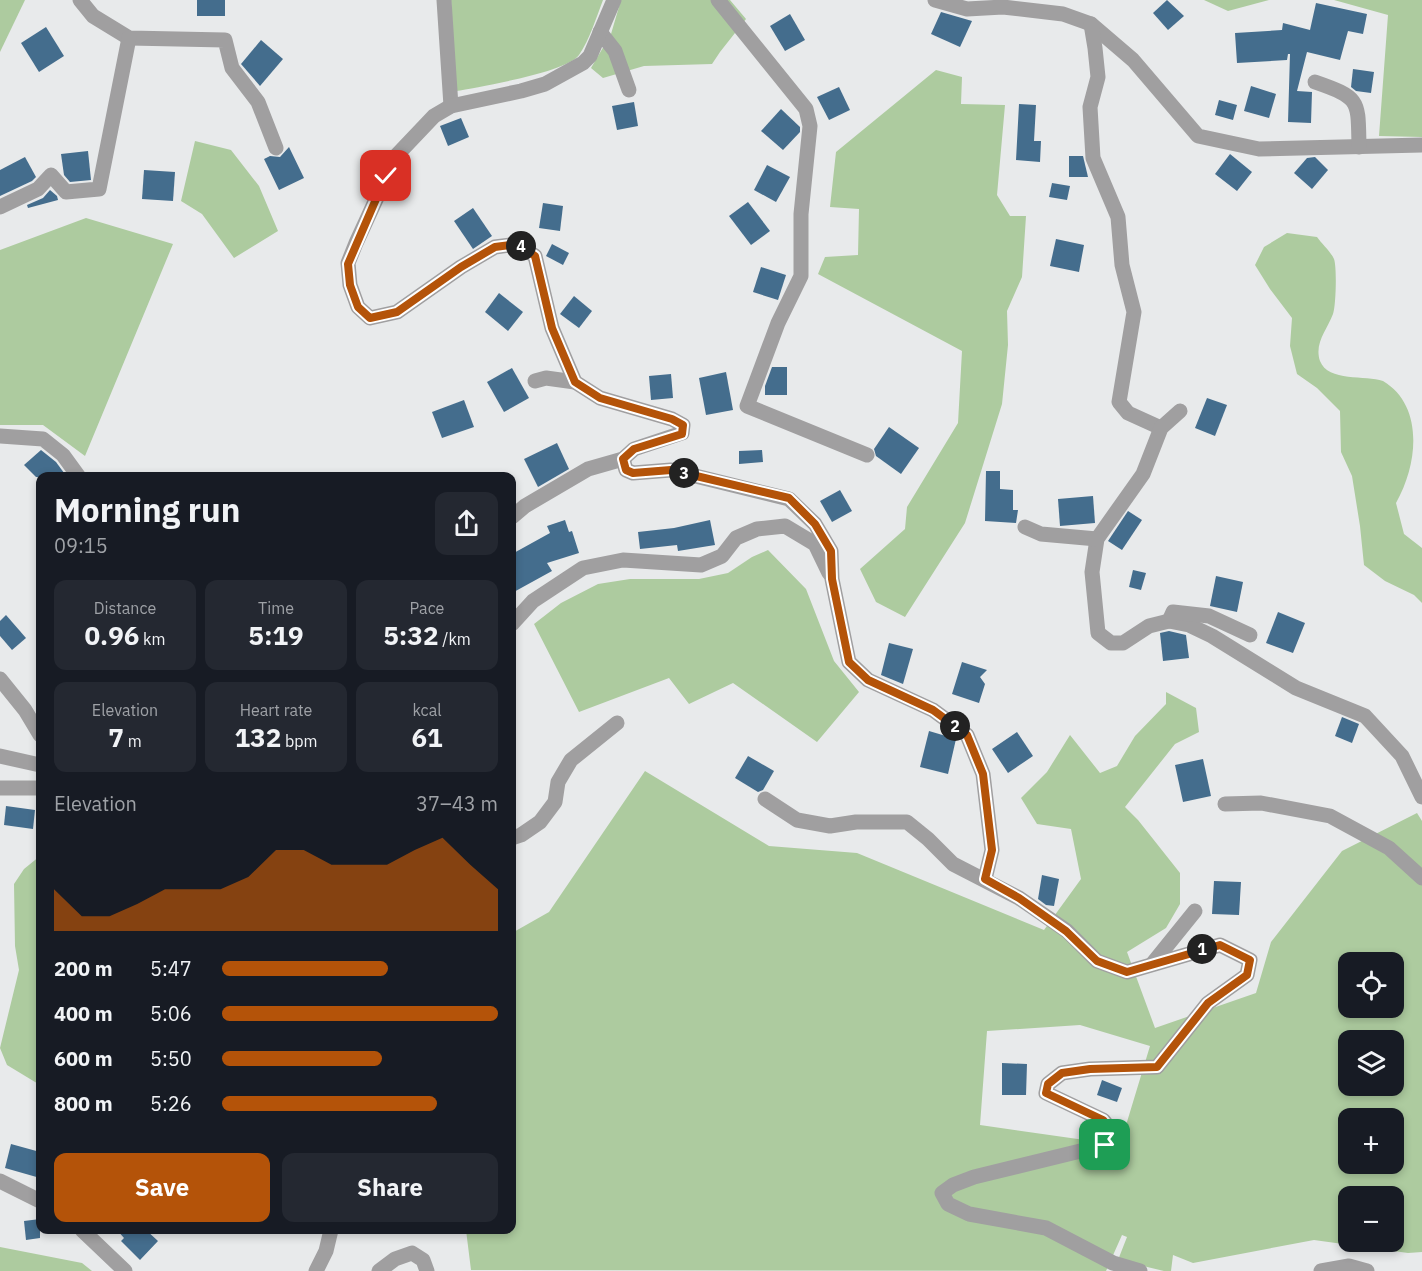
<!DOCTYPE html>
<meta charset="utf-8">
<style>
:root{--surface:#171b24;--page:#242831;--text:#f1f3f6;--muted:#9ea1a6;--accent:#b45309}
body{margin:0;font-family:"IBM Plex Sans",sans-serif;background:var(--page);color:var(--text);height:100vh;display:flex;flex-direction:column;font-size:22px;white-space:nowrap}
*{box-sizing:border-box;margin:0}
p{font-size:20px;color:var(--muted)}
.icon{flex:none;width:33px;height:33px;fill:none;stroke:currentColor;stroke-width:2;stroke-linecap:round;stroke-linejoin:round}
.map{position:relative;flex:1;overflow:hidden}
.drawer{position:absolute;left:36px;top:472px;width:480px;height:762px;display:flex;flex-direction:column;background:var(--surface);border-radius:12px;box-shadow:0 3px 9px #0003}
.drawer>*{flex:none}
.controls{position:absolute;left:1338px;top:952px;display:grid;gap:12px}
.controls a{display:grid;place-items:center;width:66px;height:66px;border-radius:12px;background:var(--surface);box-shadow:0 3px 9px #0003;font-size:30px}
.pin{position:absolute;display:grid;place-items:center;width:51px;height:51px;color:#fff;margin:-26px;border-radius:12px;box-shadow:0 3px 9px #0006}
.km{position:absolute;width:30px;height:30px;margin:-15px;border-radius:50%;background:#222;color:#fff;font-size:16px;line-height:30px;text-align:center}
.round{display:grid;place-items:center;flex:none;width:63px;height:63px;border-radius:12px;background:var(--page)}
.overview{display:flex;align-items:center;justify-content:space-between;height:102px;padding:0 18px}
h1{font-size:33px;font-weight:700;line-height:45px}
.stats{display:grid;grid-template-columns:repeat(3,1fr);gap:9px;height:102px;padding:6px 18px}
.stats div{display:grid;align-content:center;border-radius:12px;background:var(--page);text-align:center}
.stats b{font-size:26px;font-weight:700}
.stats small{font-size:16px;font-weight:400}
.stats p{font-size:16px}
.chart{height:168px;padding:12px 18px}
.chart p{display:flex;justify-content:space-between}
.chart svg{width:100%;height:108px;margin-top:6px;fill:var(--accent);opacity:.7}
.cta{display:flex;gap:12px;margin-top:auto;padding:12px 18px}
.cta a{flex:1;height:69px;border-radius:12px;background:var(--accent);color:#fff;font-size:24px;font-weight:700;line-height:69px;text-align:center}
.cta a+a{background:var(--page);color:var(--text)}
ul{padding:0 18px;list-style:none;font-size:20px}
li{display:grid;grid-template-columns:96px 72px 1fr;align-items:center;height:45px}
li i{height:15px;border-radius:8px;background:var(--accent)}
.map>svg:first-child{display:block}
.green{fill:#adcb9f;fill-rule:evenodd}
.building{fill:#446d8d}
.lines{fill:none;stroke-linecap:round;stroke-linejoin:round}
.minor{stroke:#a09fa0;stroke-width:15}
.route-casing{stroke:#fff;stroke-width:12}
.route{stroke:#b45309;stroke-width:8}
</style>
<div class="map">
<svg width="1422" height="1271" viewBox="0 0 1422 1271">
<rect width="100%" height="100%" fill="#e8eaeb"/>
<g class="green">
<polygon points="0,0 25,0 0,52"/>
<path d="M451 0H603C596 18 590 39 579 55 568 72 479 87 456 91Z"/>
<polygon points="621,0 730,0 746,19 720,52 712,64 644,66 603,78 591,68 611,34"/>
<polygon points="1204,0 1269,0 1228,11"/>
<polygon points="1334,0 1422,0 1422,137 1379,136 1388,15"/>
<polygon points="936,70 962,77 961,104 1005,105 997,195 1010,216 1026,216 1022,277 1007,311 1008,345 1002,404 965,523 905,617 876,602 860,569 905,529 907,507 958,423 962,351 818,274 825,257 858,255 859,209 830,207 836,152"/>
<polygon points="195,141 231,150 259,186 278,231 234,258 202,214 181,201"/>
<polygon points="86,218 173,244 85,456 43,425 0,425 0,250"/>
<path d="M1287 233 1317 237C1322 244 1331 252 1334 259 1337 267 1336 306 1333 314 1327 330 1314 343 1320 361 1328 382 1366 375 1383 381 1422 404 1420 460 1396 503L1404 534 1422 548V603L1414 595 1385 581 1364 565 1360 526 1352 476 1341 452 1340 411 1317 388 1297 374 1290 346 1292 318 1270 289 1255 265 1264 247Z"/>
<polygon points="768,550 806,589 834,661 859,692 817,742 733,683 689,704 669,678 579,712 534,624 561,603 598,584 630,579 699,579 728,573 752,557"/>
<path d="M1166 692 1196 708 1199 732 1175 744 1125 807 1138 820 1180 873V904L1166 928 1127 952 1155 1028 1256 993 1271 942 1342 851 1417 813 1422 821V1252L1408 1253 1314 1240 1193 1263 1173 1255 1171 1271H1164L1118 1260 1127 1237 1122 1235 1106 1271 471 1270 466 1230H512V933L549 912 645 771 769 846 857 853 1044 930 1081 879 1071 829 1037 824 1021 798 1047 772 1070 735 1100 773 1117 766 1135 736 1166 704ZM1348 963H1394V1008H1348ZM1080 1025 1150 1046 1120 1145 980 1125 987 1031ZM1348 1041H1394V1086H1348ZM1348 1119H1394V1164H1348ZM1348 1197H1394V1242H1348Z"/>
<polygon points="40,856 40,1085 7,1065 0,1048 19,970 15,946 14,884 24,869"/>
<polygon points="0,1247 82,1263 92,1271 0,1271"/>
</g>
<g class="building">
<rect x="197" y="0" width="28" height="16"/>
<polygon points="1167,0 1184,16 1168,30 1153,13"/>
<polygon points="1316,3 1367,14 1363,34 1348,31 1340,60 1307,52 1297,91 1312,92 1311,123 1288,122 1290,54 1288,54 1287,60 1237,63 1235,33 1282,30 1283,23 1310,30"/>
<polygon points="941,12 972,21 960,47 931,34"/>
<polygon points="790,14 805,40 785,51 770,26"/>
<polygon points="46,27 64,56 39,72 21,43"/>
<polygon points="261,40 283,59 260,86 241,64"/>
<polygon points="1353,69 1374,72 1371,93 1356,91 1351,87"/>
<polygon points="1251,86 1276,94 1269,118 1244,111"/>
<polygon points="839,87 850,110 829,120 817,97"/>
<polygon points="1219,100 1237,105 1233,120 1215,115"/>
<polygon points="634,102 638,126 617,130 612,106"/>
<polygon points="1019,104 1036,105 1034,141 1041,141 1040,162 1016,160"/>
<polygon points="781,109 800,127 800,132 783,150 761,131"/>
<polygon points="461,118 469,137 448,146 440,126"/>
<polygon points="289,147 304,178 279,190 264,159 270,156 280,157"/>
<polygon points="88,151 91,180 70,182 64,175 61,154"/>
<polygon points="1230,154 1252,172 1237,191 1215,174"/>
<polygon points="1069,156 1083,156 1088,177 1069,177"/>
<polygon points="25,157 36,177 32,181 0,196 0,170"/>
<polygon points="1315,157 1328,170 1312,189 1294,173 1307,158"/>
<polygon points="767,165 790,177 776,202 754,190"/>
<polygon points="144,170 175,172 173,201 142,199"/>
<polygon points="1052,183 1070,186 1067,200 1049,197"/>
<polygon points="50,190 57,196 58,200 28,208 27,205 43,198"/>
<polygon points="748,202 770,231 751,245 729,216"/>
<polygon points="543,203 563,206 560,231 539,228"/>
<polygon points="473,208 492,236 473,249 454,221"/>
<polygon points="1056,239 1084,245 1079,272 1050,266"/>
<polygon points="552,244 569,253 563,265 546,256"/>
<polygon points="761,267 786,275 778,300 753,292"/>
<polygon points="499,293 523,312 508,331 485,312"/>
<polygon points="574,296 592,311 579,328 560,314"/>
<polygon points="772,367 787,367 787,395 765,395 765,386"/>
<polygon points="512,368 529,398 504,412 487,382"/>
<polygon points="726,372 733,410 706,415 699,378"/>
<polygon points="671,374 673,398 651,400 649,376"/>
<polygon points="1207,398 1227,405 1215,436 1195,428"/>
<polygon points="464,400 474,427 442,438 432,412"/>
<polygon points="889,427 919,448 901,474 876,456 874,449"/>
<polygon points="557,443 569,469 538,487 524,459"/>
<polygon points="41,450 56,462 67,477 36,477 24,465"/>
<polygon points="762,450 763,462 739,464 739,451"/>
<polygon points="986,471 1000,471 1000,489 1013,490 1013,510 1018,510 1016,523 985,521"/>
<polygon points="840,490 852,511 832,522 820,501"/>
<polygon points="1093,496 1095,523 1060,526 1058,499"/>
<polygon points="1128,511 1142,520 1122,550 1108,541"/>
<polygon points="565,520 569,532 572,531 579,553 547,563 552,571 512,593 512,554 550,533 547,526"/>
<polygon points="710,520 715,545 678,551 677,545 640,549 638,532 674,528"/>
<polygon points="1133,570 1146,573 1141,590 1129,587"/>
<polygon points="1216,576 1243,582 1237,612 1210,606"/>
<polygon points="1278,612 1305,623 1293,653 1266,643"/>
<polygon points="6,615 26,638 12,650 0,636 0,621"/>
<polygon points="1169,631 1186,635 1189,658 1163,661 1160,633"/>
<polygon points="889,643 913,649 903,684 881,675"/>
<polygon points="962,662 987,670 980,677 985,684 979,703 952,694"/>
<polygon points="1342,717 1359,724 1352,743 1335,736"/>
<polygon points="929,731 956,739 948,774 920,767"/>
<polygon points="1017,732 1033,756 1008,773 992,749"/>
<polygon points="748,756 774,771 763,790 758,792 735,778"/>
<polygon points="1203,759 1211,796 1183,802 1175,765"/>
<polygon points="6,806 35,810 33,829 4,825"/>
<polygon points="1042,875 1059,879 1054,906 1046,905 1038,899"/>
<polygon points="1214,881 1241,882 1239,915 1212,914"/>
<polygon points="1002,1063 1027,1064 1026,1095 1002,1095"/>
<polygon points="1102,1080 1122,1088 1117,1102 1097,1095"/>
<polygon points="11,1144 40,1152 40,1178 5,1168"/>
<polygon points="40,1219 40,1238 26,1240 24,1221"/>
<polygon points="117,1230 146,1230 158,1241 140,1260 121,1241 124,1238"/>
</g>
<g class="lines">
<g class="minor">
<polyline points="80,0 93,16 129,38 225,40 232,68 258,102 276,148"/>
<polyline points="444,0 451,106"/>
<polyline points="718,0 806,109 810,126 801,214 801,276 778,323 747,406 867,455"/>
<polyline points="935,0 967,9 1003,7 1063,14 1091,24 1133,60 1198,136 1259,149 1422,145"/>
<polyline points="1091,24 1095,48 1098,77 1090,107 1093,158 1118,217 1122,265 1134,312 1119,402 1128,413 1161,428"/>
<polyline points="600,32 615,51 629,90"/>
<path d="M1315 82C1361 98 1358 100 1359 147"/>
<polyline points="0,207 38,189 51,175 66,192 99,189 129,38"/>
<polyline points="535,381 546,378 575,382"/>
<polyline points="1180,411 1161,428 1143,474 1097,539 1092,572 1098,633 1111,643 1123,643 1149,626 1169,621 1189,625 1212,636 1296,688 1365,716 1402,756 1422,797"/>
<polyline points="0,436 43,439 63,455 79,477"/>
<polyline points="623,459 626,470 633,473 671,470 789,499 815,524 831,551 832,579 849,662 868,680 933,710 967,735 983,774 992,850 985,879"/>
<polyline points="512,517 525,506 588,469 623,459 634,449 682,433 683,425 672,419 600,398 575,382 552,328 535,256 517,244 495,247 461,267 397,312 370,318 358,307 350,285 348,263 356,243 396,156 434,116 451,106 521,91 545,84 583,63 590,56 614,0"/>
<polyline points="1025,527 1041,534 1097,539"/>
<polyline points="1169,621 1173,612 1209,616 1250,635"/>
<polyline points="512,624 533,601 583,568 623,560 701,565 722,556 736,538 757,529 785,526 815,544 829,573"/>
<polyline points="0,679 25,710 40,735"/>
<polyline points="0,756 40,765"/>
<polyline points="0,788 40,788"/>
<polyline points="765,799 797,820 830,826 856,822 907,822 928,839 953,864 1019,898 1067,931 1097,961 1127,972 1220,945 1250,960 1247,975 1208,1003 1157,1067 1090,1069 1062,1073 1048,1084 1046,1093 1103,1120 1114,1134 1105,1145 974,1177 953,1185 942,1193 948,1204 969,1214 1046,1228 1113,1263 1140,1271"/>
<polyline points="1225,804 1261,803 1330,816 1389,848 1422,878"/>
<polyline points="512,838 521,835 540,822 555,802 558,782 571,760 617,723"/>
<polyline points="1153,963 1195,911"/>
<polyline points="0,1181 40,1201"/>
<polyline points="82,1230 125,1271"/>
<polyline points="316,1271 326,1251 331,1230"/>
<polyline points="379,1271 395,1259 412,1253 423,1260 427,1271"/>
<polyline points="1321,1271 1349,1266 1367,1271"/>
</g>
</g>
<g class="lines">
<defs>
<polyline id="route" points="386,176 348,264 350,285 358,307 370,318 397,312 461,267 495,247 517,244 535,256 552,328 575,382 600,398 672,419 683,425 682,434 634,449 623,459 626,470 633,473 671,470 789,498 815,524 831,551 832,579 849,662 868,680 933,710 967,735 983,774 992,850 985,879 1019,898 1066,931 1097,961 1127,972 1220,945 1250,960 1247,975 1208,1003 1157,1067 1090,1069 1062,1073 1048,1084 1046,1093 1103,1120 1114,1134 1105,1145"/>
</defs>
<use href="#route" class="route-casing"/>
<use href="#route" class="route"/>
</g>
</svg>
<div class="controls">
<a><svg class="icon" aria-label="locate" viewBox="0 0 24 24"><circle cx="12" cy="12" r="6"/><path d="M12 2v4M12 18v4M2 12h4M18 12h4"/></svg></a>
<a><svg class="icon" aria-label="layers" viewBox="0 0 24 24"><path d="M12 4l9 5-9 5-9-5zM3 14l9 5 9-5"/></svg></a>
<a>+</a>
<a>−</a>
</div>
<div class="pin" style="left:1105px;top:1145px;background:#1e9e55"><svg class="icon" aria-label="arrive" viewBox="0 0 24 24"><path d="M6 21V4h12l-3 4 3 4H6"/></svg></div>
<div class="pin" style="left:386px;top:176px;background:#d93025"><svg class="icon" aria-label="check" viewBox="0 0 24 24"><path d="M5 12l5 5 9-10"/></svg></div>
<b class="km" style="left:1202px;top:949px">1</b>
<b class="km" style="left:955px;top:726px">2</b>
<b class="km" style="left:684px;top:473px">3</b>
<b class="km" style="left:521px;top:246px">4</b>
<section class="drawer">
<div class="overview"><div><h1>Morning run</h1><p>09:15</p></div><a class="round"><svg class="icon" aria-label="share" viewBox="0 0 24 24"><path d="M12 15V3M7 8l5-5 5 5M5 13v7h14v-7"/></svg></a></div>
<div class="stats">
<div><p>Distance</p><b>0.96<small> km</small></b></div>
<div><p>Time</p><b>5:19</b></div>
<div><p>Pace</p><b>5:32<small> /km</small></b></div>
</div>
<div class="stats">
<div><p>Elevation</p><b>7<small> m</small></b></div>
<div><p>Heart rate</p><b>132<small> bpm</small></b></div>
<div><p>kcal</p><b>61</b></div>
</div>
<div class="chart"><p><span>Elevation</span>37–43 m</p>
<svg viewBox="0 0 160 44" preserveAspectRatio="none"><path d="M0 44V27L10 38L20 38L30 33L40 27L50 27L60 27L70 22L80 11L90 11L100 17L110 17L120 17L130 11L140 6L150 17L160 27V44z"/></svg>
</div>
<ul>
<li><b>200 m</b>5:47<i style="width:60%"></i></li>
<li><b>400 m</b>5:06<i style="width:100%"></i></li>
<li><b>600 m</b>5:50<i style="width:58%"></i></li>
<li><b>800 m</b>5:26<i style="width:78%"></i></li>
</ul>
<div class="cta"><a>Save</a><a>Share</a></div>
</section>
</div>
